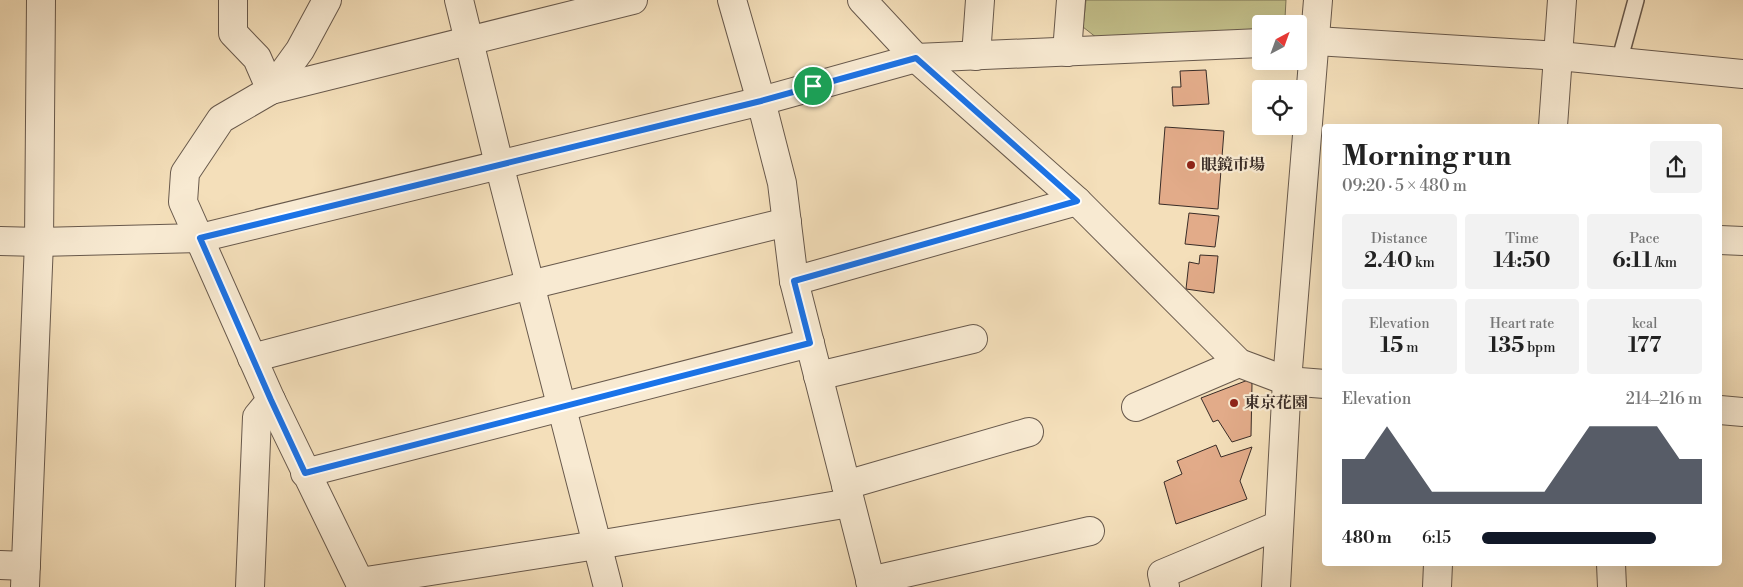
<!DOCTYPE html>
<meta charset="utf-8">
<style>
:root{--surface:#fff;--page:#f2f2f2;--text:#222;--muted:#767676;--accent:#111827}
body{margin:0;font-family:"Libre Bodoni","Noto Serif JP",serif;background:var(--page);color:var(--text);height:100vh;display:flex;flex-direction:column;font-size:19px;white-space:nowrap}
*{box-sizing:border-box;margin:0}
p{font-size:16px;color:var(--muted)}
.icon{flex:none;width:28px;height:28px;fill:none;stroke:currentColor;stroke-width:2;stroke-linecap:round;stroke-linejoin:round}
.map{position:relative;flex:1;overflow:hidden}
.side{position:absolute;left:1322px;top:124px;width:400px;height:442px;display:flex;flex-direction:column;background:var(--surface);border-radius:5px;box-shadow:0 5px 20px #0002}
.side>*{flex:none}
.needle{width:32px;rotate:41deg}
.controls{position:absolute;left:1252px;top:15px;display:grid;gap:10px}
.controls a{display:grid;place-items:center;width:55px;height:55px;border-radius:5px;background:var(--surface);box-shadow:0 5px 20px #0002;font-size:25px}
.pin{position:absolute;display:grid;place-items:center;width:42px;height:42px;color:#fff;margin:-21px;border:2px solid #fff;border-radius:50%;box-shadow:0 1px 5px #0007}
.round{display:grid;place-items:center;flex:none;width:52px;height:52px;border-radius:5px;background:var(--page)}
.headline{display:flex;align-items:center;justify-content:space-between;height:85px;padding:0 20px}
h1{font-size:28px;font-weight:700;line-height:38px}
.stats{display:grid;grid-template-columns:repeat(3,1fr);gap:8px;height:85px;padding:5px 20px}
.stats div{display:grid;align-content:center;border-radius:5px;background:var(--page);text-align:center}
.stats b{font-size:21px;font-weight:700}
.stats small{font-size:14px;font-weight:400}
.stats p{font-size:14px}
.chart{height:140px;padding:10px 20px}
.chart p{display:flex;justify-content:space-between}
.chart svg{width:100%;height:90px;margin-top:5px;fill:var(--accent);opacity:.7}
ul{padding:0 20px;list-style:none;font-size:16px}
li{display:grid;grid-template-columns:80px 60px 1fr;align-items:center;height:38px}
li i{height:12px;border-radius:6px;background:var(--accent)}
.map>svg:first-child{display:block}
.green{fill:#c3c08b;stroke:#7e7659}
.building{fill:#e2ab89;stroke:#392c27}
.lines{fill:none;stroke-linecap:round;stroke-linejoin:round}
.service-casing{stroke:#68594c;stroke-width:18}
.minor-casing{stroke:#68594c;stroke-width:30}
.tertiary-casing{stroke:#68594c;stroke-width:30}
.service{stroke:#f8ead2;stroke-width:15}
.minor{stroke:#f8ead2;stroke-width:28}
.tertiary{stroke:#f8ead2;stroke-width:28}
.route-casing{stroke:#fff;stroke-width:10}
.route{stroke:#1a73e8;stroke-width:6}
.poi-dot{fill:#8f2418;stroke:#f8ead2;stroke-width:2}
.labels{text-anchor:middle;dominant-baseline:central;stroke-width:4.5;stroke-linejoin:round;paint-order:stroke}
.poi-label{font-size:16px;font-weight:bold;fill:#392c27;stroke:#f8ead2;text-anchor:start}
</style>
<div class="map">
<svg width="1743" height="587" viewBox="0 0 1743 587">
<rect width="100%" height="100%" fill="#f4dfba"/>
<filter id="stains"><feTurbulence type="fractalNoise" baseFrequency=".004" numOctaves="4"/><feColorMatrix values="0 0 0 0 .2 0 0 0 0 .09 0 0 0 0 .02 0 0 0 .5 -.17"/></filter>
<radialGradient id="worn" r=".72"><stop offset=".6" stop-color="#630" stop-opacity="0"/><stop offset="1" stop-color="#630" stop-opacity=".3"/></radialGradient>
<polygon class="green" points="1086,0 1286,0 1285,18 1281,24 1261,24 1261,32 1097,38 1083,27"/>
<g class="building">
<polygon points="1206,70 1209,104 1173,106 1172,87 1181,87 1180,71"/>
<polygon points="1165,127 1224,131 1218,209 1159,204"/>
<polygon points="1189,213 1219,216 1215,247 1185,244"/>
<polygon points="1200,255 1218,256 1214,293 1186,289 1189,262 1199,264"/>
<polygon points="1248,380 1252,384 1251,436 1232,442 1218,420 1213,422 1201,398"/>
<polygon points="1216,445 1221,457 1252,447 1240,481 1247,499 1176,524 1164,482 1182,474 1177,461"/>
</g>
<g class="lines">
<defs>
<polyline id="service" points="1619,62 1636,0"/>
<g id="minor">
<polyline points="233,0 233,33 257,58 271,90"/>
<polyline points="459,0 499,164 608,587"/>
<polyline points="732,0 761,101 782,183 794,281 872,587"/>
<polyline points="862,0 916,58 1077,201 1239,363 1287,381 1325,384"/>
<polyline points="1299,41 1316,41 1559,56 1743,74"/>
<polyline points="1067,52 1071,0"/>
<polyline points="976,56 980,0"/>
<polyline points="271,90 300,50 327,0"/>
<polyline points="1553,126 1562,0"/>
<polyline points="1720,240 1743,241"/>
<polyline points="0,241 39,242 200,238 761,101 916,58 1261,43"/>
<polyline points="794,281 1077,201"/>
<polyline points="252,358 530,285 787,222"/>
<polyline points="818,376 973,339"/>
<polyline points="1136,407 1239,363"/>
<polyline points="1720,410 1743,412"/>
<polyline points="305,473 810,343"/>
<polyline points="846,485 1029,432"/>
<polyline points="1611,564 1612,587"/>
<polyline points="0,565 26,566"/>
<polyline points="870,581 1090,531"/>
<polyline points="360,582 597,545 850,503"/>
<polyline points="250,587 257,417 271,400"/>
<polyline points="362,587 271,400 183,202 185,173 221,119 271,90 633,0"/>
<polyline points="1165,587 1162,574 1279,525"/>
<polyline points="1437,587 1438,564"/>
</g>
<g id="tertiary">
<polyline points="25,587 39,242 41,0"/>
<polyline points="1276,587 1287,381 1318,0"/>
</g>
</defs>
<use href="#service" class="service-casing"/>
<use href="#minor" class="minor-casing"/>
<use href="#tertiary" class="tertiary-casing"/>
<use href="#service" class="service"/>
<use href="#minor" class="minor"/>
<use href="#tertiary" class="tertiary"/>
</g>
<g class="lines">
<defs>
<polygon id="route" points="916,58 1077,201 794,281 810,343 305,473 271,400 200,238 761,101"/>
</defs>
<use href="#route" class="route-casing"/>
<use href="#route" class="route"/>
</g>
<g class="poi-dot">
<circle cx="1191" cy="165" r="5"/>
<circle cx="1234" cy="403" r="5"/>
</g>
<g class="labels">
<g class="poi-label">
<text x="1201" y="165">眼鏡市場</text>
<text x="1244" y="403">東京花園</text>
</g>
</g>
<rect width="100%" height="100%" filter="url(#stains)"/>
<rect width="100%" height="100%" fill="url(#worn)"/>
</svg>
<div class="controls">
<a><svg class="needle" viewBox="-14 -14 28 28"><path d="M0-13l5 13h-10z" fill="#e53935"/><path d="M0 13l5-13h-10z" fill="#767676"/></svg></a>
<a><svg class="icon" aria-label="locate" viewBox="0 0 24 24"><circle cx="12" cy="12" r="6"/><path d="M12 2v4M12 18v4M2 12h4M18 12h4"/></svg></a>
</div>
<div class="pin" style="left:813px;top:86px;background:#1e9e55"><svg class="icon" aria-label="arrive" viewBox="0 0 24 24"><path d="M6 21V4h12l-3 4 3 4H6"/></svg></div>
<section class="side">
<div class="headline"><div><h1>Morning run</h1><p>09:20 · 5 × 480 m</p></div><a class="round"><svg class="icon" aria-label="share" viewBox="0 0 24 24"><path d="M12 15V3M7 8l5-5 5 5M5 13v7h14v-7"/></svg></a></div>
<div class="stats">
<div><p>Distance</p><b>2.40<small> km</small></b></div>
<div><p>Time</p><b>14:50</b></div>
<div><p>Pace</p><b>6:11<small> /km</small></b></div>
</div>
<div class="stats">
<div><p>Elevation</p><b>15<small> m</small></b></div>
<div><p>Heart rate</p><b>135<small> bpm</small></b></div>
<div><p>kcal</p><b>177</b></div>
</div>
<div class="chart"><p><span>Elevation</span>214–216 m</p>
<svg viewBox="0 0 160 44" preserveAspectRatio="none"><path d="M0 44V22L10 22L20 6L30 22L40 38L50 38L60 38L70 38L80 38L90 38L100 22L110 6L120 6L130 6L140 6L150 22L160 22V44z"/></svg>
</div>
<ul>
<li><b>480 m</b>6:15<i style="width:79%"></i></li>
</ul>
</section>
</div>
